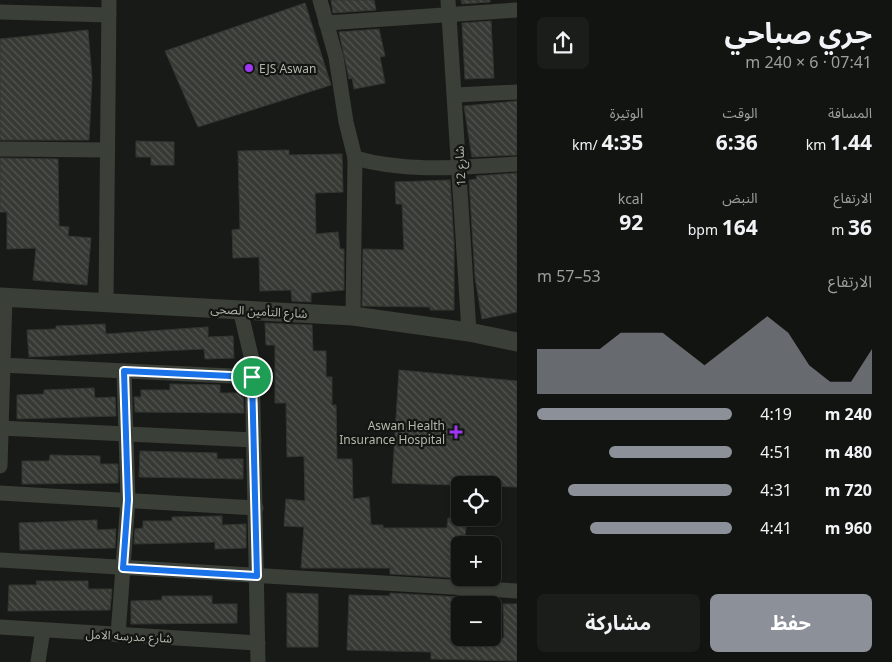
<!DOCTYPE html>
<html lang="ar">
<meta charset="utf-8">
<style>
:root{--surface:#121411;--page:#1b1d1a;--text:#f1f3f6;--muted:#9c9e9f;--line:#313331;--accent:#8c9099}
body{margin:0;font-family:"Noto Sans","Noto Sans Arabic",sans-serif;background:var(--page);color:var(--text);direction:rtl;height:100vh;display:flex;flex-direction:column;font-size:19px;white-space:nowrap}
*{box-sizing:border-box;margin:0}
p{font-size:16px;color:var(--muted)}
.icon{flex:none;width:28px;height:28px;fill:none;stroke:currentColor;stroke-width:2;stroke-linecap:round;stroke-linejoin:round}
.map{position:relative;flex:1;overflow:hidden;direction:ltr}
.side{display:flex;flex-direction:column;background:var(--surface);width:375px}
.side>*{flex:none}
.tools{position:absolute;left:451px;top:476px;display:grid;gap:10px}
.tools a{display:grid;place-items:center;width:50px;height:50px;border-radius:8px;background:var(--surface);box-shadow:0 1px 4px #0004,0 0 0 1px var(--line);font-size:25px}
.pin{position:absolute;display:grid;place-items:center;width:42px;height:42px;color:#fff;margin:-21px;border:2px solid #fff;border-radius:50%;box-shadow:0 1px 5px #0007}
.round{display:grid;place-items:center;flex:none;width:52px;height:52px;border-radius:8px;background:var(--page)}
.overview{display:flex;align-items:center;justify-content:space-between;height:85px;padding:0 20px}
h1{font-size:28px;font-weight:700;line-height:38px}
.stats{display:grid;grid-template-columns:repeat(3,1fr);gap:8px;height:85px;padding:5px 20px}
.stats div{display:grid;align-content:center}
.stats b{font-size:21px;font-weight:700}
.stats small{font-size:14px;font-weight:400}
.stats p{font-size:14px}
.chart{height:140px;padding:10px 20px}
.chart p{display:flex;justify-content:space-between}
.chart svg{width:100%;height:90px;margin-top:5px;fill:var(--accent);opacity:.7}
.primary-button{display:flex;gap:10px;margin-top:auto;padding:10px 20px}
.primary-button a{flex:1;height:58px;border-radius:8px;background:var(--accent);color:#fff;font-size:20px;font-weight:700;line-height:58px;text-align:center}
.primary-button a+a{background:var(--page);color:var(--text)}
ul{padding:0 20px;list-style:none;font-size:16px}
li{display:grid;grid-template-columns:80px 60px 1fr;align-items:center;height:38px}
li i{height:12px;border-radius:6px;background:var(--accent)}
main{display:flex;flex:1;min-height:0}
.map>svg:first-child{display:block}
.building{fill:url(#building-back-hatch);stroke:#323631}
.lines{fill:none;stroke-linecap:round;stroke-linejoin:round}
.minor{stroke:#3a3f38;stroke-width:15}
.tertiary{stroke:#3a3f38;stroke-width:19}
.route-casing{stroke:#fff;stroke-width:10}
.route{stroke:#1a73e8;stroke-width:6}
.poi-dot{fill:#9e37f2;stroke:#131512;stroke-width:2}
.labels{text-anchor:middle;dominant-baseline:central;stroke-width:4.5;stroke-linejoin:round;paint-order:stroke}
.poi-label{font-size:12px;fill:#b0b9aa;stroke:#131512;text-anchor:start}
.street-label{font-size:12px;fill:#b0b9aa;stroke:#131512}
</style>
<main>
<section class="side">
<div class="overview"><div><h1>جري صباحي</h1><p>07:41 · 6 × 240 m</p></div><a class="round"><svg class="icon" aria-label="share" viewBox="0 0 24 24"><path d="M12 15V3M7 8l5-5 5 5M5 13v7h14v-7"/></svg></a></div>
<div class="stats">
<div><p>المسافة</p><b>1.44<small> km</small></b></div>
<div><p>الوقت</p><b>6:36</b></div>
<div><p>الوتيرة</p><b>4:35<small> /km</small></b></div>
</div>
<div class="stats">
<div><p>الارتفاع</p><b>36<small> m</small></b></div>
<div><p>النبض</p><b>164<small> bpm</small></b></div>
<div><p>kcal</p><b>92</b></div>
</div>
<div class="chart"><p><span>الارتفاع</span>53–57 m</p>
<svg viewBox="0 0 160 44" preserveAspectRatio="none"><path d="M0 44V22L10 22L20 22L30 22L40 14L50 14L60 14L70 22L80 30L90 22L100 14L110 6L120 14L130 30L140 38L150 38L160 22V44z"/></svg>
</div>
<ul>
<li><b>240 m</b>4:19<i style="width:100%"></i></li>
<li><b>480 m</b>4:51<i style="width:63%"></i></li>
<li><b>720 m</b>4:31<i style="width:84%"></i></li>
<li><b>960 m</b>4:41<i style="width:73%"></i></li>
</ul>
<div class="primary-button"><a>حفظ</a><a>مشاركة</a></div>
</section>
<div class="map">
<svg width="517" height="662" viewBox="0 0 517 662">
<defs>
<pattern id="building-back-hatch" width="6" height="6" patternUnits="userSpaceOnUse" patternTransform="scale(1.25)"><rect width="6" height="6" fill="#363934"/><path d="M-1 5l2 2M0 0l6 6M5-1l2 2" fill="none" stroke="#51544f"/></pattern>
</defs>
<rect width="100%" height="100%" fill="#181a17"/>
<g class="building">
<polygon points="331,0 374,0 376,10 333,13"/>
<polygon points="461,0 490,0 490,2 462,4"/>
<polygon points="305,3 331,85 198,127 165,51"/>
<polygon points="491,21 494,78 465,79 462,23"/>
<polygon points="379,29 385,56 380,57 385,83 354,89 352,78 349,79 339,32"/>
<polygon points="88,30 92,78 89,140 0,140 0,39"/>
<polygon points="517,101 517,155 472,157 464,106"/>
<polygon points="136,141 174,142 174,165 151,165 151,157 136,157"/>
<polygon points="289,150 289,155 342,154 343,192 315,193 316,234 338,232 340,249 344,249 344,290 311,293 311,302 292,301 291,290 260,291 259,257 233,258 232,230 240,229 238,151"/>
<polygon points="0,158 58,159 59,226 69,227 68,236 91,238 87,285 33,280 36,248 7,249 7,212 0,212"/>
<polygon points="517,173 517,312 482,319 475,277 469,180 477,179 476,176"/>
<polygon points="450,180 454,243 454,310 430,310 430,307 362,306 363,249 404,250 402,204 396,204 395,182"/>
<polygon points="265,323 312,325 313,351 326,351 326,377 332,377 332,405 336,405 337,459 352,459 353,499 369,497 371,525 383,525 383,528 447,528 448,518 467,518 464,545 460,545 460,578 390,574 390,568 301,568 304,527 284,526 286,499 305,501 304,456 287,457 286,403 275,403 275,345 266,345"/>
<polygon points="105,324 106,334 208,327 208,337 233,336 234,358 205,359 204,349 29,357 27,330 56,329 56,326"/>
<polygon points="399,370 517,381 517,487 392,483"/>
<polygon points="170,384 220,385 220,393 243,393 244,413 135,412 134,397 141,397 141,390 170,390"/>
<polygon points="94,388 95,398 115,397 116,416 17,419 17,395 44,394 44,390"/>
<polygon points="140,451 217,453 217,459 243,459 243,479 139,477"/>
<polygon points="50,455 100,456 100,464 118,464 118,483 22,484 22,461 49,461"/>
<polygon points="222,516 222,525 246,524 246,548 215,549 215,542 134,544 135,529 143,528 143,521 172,521 172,517"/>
<polygon points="97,520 97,530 116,529 115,548 20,550 19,523"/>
<polygon points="36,581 88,581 88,589 112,589 110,610 8,611 9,585 37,585"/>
<polygon points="287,593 318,594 318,647 287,647"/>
<polygon points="390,593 460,597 460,638 504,638 503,604 517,604 517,661 431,659 431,652 347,650 349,595 390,596"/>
<polygon points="162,596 212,596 212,604 237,604 237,623 131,624 131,601 162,600"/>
</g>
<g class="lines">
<g class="minor">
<path d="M320 0 336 57 346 122 355 158C407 173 463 167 517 164"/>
<polyline points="448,0 469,332"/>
<polyline points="0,12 109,15"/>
<polyline points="326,23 517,10"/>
<polyline points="456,95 517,92"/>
<polyline points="0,149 107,150"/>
<polyline points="106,302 109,0"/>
<polyline points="240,309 252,360 258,662"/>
<polyline points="353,316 355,158"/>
<polyline points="0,365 252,377"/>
<polyline points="0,428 254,440"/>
<polyline points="0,466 5,297"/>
<polyline points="0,493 256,508"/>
<polyline points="0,560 517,591"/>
<polyline points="0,627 258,643"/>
<polyline points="118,635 128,500 124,371"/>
<polyline points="38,662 43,630"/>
</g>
<polyline class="tertiary" points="0,297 353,316 469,332 517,342"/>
</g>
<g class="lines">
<defs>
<polygon id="route" points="124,371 252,377 257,576 123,568 128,500"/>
</defs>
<use href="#route" class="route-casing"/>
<use href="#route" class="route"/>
</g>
<g class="poi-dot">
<circle cx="249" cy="68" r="5"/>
<path d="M453.5 424.5h5v5h5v5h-5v5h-5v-5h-5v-5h5z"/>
</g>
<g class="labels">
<g class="poi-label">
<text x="259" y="68">EJS Aswan</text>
<text x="445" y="425" text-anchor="end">Aswan Health<tspan x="445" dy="14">Insurance Hospital</tspan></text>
</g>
<g class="street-label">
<text transform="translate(460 166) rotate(-93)">شارع 12</text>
<text transform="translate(259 311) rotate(3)">شارع التأمين الصحى</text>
<text transform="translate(129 636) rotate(3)">شارع مدرسه الامل</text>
</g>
</g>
</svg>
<div class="tools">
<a><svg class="icon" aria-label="locate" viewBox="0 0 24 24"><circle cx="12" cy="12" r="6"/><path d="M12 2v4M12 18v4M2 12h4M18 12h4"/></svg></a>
<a>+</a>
<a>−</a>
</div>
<div class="pin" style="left:252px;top:377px;background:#1e9e55"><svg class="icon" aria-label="arrive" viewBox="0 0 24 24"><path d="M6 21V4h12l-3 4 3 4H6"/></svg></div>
</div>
</main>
